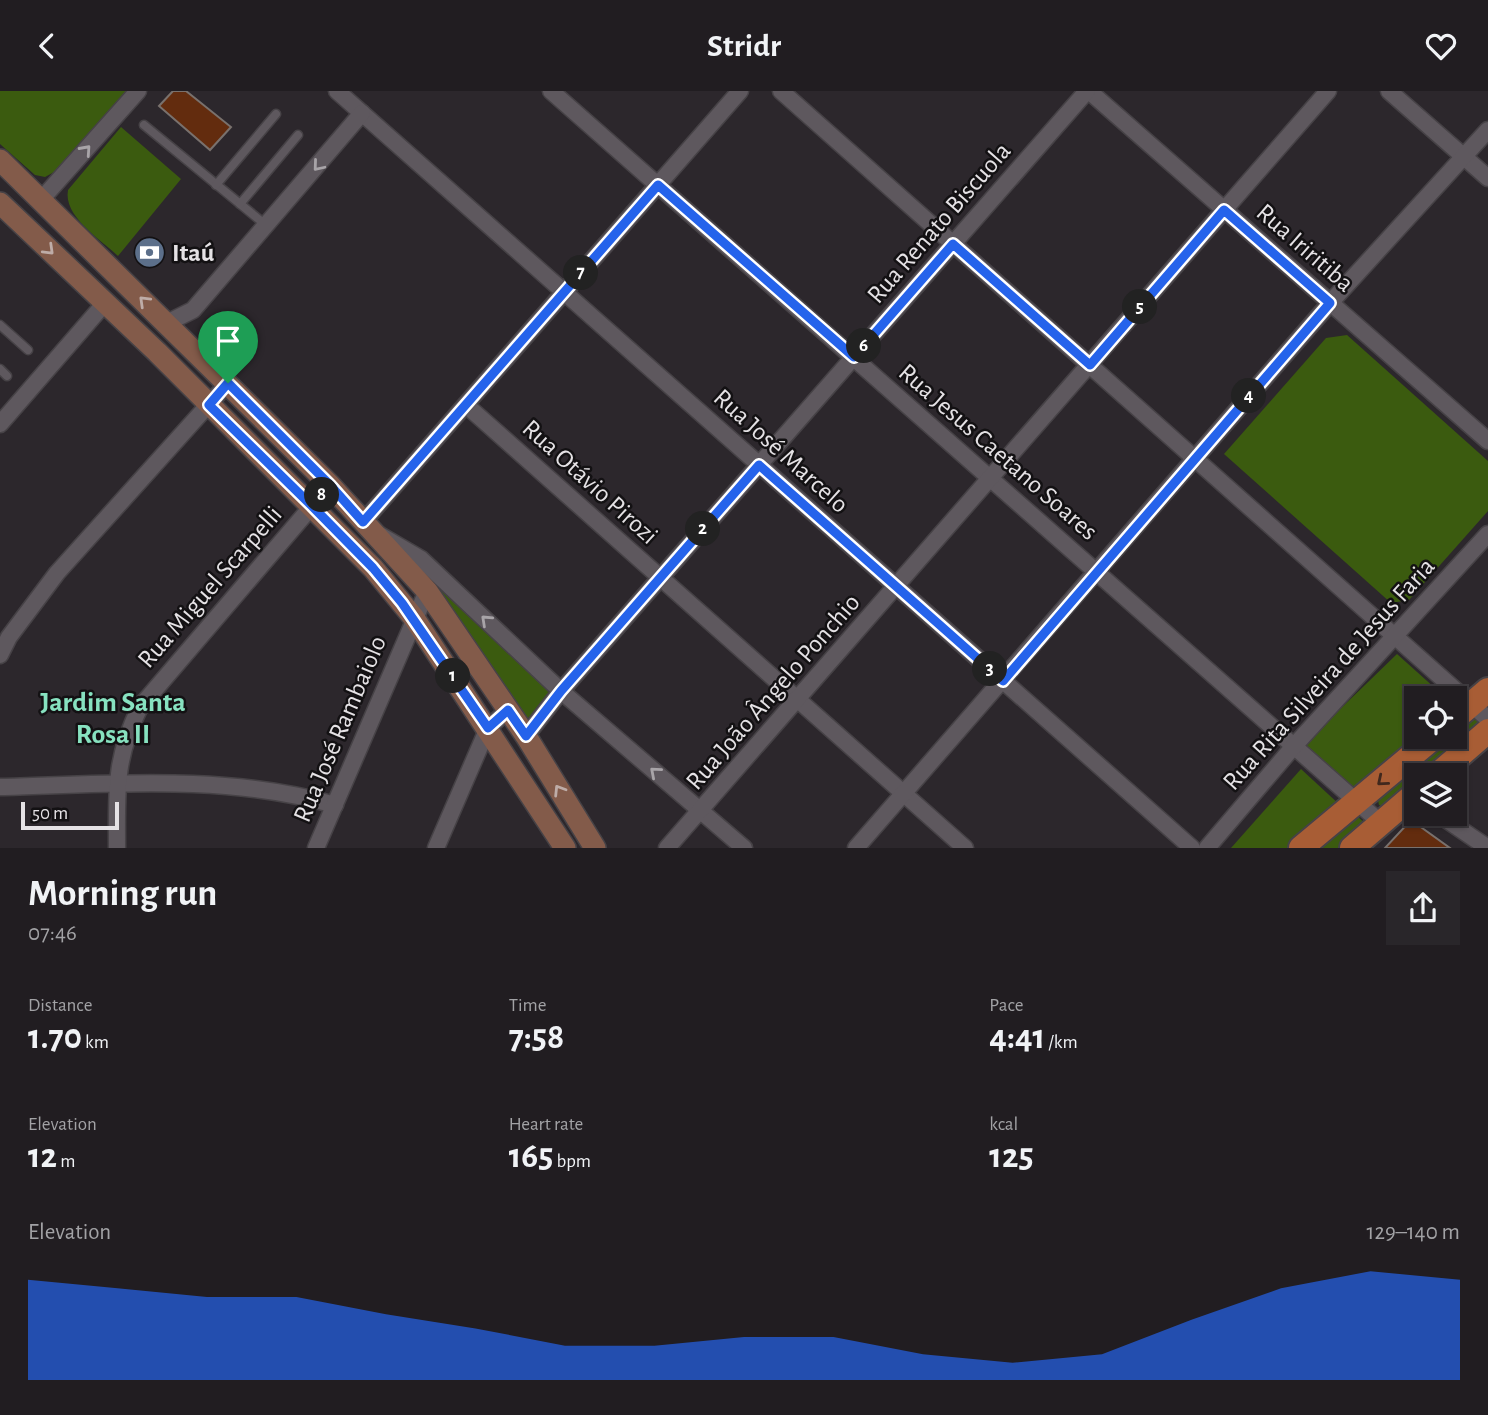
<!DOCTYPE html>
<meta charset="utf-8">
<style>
:root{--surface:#211d21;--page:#29262a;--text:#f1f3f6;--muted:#a2a2a5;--line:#3e3b3f;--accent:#2563eb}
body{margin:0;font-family:"Alegreya Sans",sans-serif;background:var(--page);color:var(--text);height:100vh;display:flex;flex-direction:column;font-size:26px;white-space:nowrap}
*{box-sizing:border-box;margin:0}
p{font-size:23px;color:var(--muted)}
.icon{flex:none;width:38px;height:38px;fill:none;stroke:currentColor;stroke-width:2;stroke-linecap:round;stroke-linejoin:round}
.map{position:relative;height:757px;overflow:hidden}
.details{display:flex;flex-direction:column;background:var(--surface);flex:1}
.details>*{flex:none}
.fabs{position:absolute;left:1404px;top:595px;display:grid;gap:14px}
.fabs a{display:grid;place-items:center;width:63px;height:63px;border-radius:0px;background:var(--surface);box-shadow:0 2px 5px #0004,0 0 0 2px var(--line);font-size:35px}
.scale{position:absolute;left:21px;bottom:18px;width:98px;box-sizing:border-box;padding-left:7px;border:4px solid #e5e2e5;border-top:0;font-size:19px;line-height:24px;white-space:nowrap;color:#e5e2e5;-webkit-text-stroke:5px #131113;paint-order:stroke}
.pin{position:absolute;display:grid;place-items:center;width:60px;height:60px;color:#fff;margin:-72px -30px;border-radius:50% 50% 50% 0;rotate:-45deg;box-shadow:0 0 7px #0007}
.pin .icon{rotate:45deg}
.km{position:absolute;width:35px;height:35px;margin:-18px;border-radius:50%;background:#222;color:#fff;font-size:19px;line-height:35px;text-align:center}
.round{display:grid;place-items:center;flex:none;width:74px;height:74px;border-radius:0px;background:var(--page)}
.headline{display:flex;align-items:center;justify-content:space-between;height:119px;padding:0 28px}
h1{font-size:38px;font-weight:700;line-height:52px}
.metrics{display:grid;grid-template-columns:repeat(3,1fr);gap:10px;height:119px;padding:7px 28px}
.metrics div{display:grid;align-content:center}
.metrics b{font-size:35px;font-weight:700}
.metrics small{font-size:19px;font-weight:400}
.metrics p{font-size:19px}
.chart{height:196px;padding:14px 28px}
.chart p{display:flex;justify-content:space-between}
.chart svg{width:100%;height:126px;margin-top:7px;fill:var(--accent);opacity:.7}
header{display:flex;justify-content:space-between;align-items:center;height:91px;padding:0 28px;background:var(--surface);font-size:32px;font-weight:700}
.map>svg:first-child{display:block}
.green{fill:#3b5b0f}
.building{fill:#632c0e;stroke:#79716d;stroke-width:2}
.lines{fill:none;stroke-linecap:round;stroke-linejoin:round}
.service-casing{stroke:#464246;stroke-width:11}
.minor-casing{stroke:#464246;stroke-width:19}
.secondary-casing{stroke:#464246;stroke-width:24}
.primary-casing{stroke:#464246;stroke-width:28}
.service{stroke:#5e585e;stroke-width:8}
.minor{stroke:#5e585e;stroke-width:16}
.secondary{stroke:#835b4a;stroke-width:21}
.primary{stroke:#a85d35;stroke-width:24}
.oneway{stroke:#a8a4a8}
.oneway2{stroke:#beaca7}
.oneway3{stroke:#40281d}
.route-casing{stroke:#fff;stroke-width:14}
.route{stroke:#2563eb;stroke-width:9}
.labels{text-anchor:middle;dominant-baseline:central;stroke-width:5;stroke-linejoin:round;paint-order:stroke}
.street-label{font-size:26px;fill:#e5e2e5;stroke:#131113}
.poi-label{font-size:26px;font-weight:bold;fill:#e5e2e5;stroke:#131113;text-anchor:start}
.neighbourhood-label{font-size:28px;font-weight:bold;fill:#87e2c0;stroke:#131113}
</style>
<header><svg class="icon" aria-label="back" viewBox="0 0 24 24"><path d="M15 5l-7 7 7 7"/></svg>Stridr<svg class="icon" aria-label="heart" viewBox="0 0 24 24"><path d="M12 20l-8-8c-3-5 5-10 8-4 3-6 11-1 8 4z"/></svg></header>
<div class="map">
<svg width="1488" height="757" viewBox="0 0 1488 757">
<rect width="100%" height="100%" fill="#2c272c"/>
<g class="green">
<polygon points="0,0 126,0 56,80 45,86 35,84 0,53"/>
<path d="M121 36 181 88 118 165C100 148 63 125 68 99Z"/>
<polygon points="1347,244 1488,370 1488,420 1409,509 1391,512 1224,363 1326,247"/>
<polygon points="438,496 551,597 548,608 532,630 524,628 432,498"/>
<polygon points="1397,563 1446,607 1416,607 1416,646 1356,701 1303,654"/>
<polygon points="1476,626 1480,631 1427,684 1416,684 1416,694 1384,716 1379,714 1377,705 1445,646 1454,646 1454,638"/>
<polygon points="1301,678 1341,715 1292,757 1231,757"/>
<polygon points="1356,724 1368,735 1342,757 1318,757"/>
</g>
<g class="building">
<polygon points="173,0 186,0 231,36 210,59 159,15"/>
<polygon points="1411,729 1450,757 1385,757"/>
</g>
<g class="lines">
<defs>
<g id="service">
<polyline points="144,34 267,135"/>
<polyline points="216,94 276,23"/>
<polyline points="240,113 298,44"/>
<polyline points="0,234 28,259"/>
<polyline points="0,278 7,285"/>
</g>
<g id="minor">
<polyline points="337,0 1192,757"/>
<polyline points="551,0 1381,732"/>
<polyline points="781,0 1488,628"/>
<polyline points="1089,0 1488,350"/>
<polyline points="1389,0 1488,87"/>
<polyline points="40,110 138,0"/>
<polyline points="167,232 193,219 362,22"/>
<polyline points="466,314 965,757"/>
<polyline points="0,333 105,212"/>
<polyline points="363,431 740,0"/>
<polyline points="378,443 421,468 561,600 744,757"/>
<polyline points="0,564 9,546 57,482 228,292"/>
<polyline points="526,645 561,600 1087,0"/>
<path d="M0 696C111 693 228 683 335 714"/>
<polyline points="1438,723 1488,757"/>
<path d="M117 757C117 700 114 668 140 616L330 394"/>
<polyline points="316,757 427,500"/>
<polyline points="436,757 488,637 508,619"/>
<polyline points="667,757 1328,0"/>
<polyline points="856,757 1330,212 1488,39"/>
<polyline points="1207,757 1294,655 1488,443"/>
</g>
<g id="secondary">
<polyline points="0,69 330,394 427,500 526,645 595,757"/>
<polyline points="0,112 157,261 373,477 414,527 565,757"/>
</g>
<g id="primary">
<polyline points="1454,628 1488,599"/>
<polyline points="1437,684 1488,640"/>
<polyline points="1301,757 1434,646"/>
<polyline points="1352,757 1416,702"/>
</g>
</defs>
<use href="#service" class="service-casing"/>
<use href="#minor" class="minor-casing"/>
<use href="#secondary" class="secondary-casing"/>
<use href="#primary" class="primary-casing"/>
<use href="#service" class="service"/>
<use href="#minor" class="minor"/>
<use href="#secondary" class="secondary"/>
<use href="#primary" class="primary"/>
</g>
<defs><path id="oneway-chevron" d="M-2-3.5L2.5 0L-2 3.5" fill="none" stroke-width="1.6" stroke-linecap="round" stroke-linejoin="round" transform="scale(1.75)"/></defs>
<g class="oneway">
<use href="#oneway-chevron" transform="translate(86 59) rotate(-48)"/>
<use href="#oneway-chevron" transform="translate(318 75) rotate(130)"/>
<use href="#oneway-chevron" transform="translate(486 529) rotate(-137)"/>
<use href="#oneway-chevron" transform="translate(655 681) rotate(-139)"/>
</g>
<g class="oneway2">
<use href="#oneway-chevron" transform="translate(49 159) rotate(44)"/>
<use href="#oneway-chevron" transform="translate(144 210) rotate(-136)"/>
<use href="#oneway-chevron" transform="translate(559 699) rotate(-122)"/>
</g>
<use class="oneway3" href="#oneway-chevron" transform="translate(1382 690) rotate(140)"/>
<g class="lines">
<defs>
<polyline id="route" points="228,292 330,394 312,415 373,477 402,512 488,637 508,619 526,645 561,600 759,374 1003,590 1330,212 1224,119 1090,274 953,153 854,266 658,94 363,431 330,394 312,415 209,314 228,292"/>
</defs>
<use href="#route" class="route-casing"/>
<use href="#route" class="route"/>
</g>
<defs>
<symbol id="bank-disc" viewBox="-11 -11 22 22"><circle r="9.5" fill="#5c6f8a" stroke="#131113"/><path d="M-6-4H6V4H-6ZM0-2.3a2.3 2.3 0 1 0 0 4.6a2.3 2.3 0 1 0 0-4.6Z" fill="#fff"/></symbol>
</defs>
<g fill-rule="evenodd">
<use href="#bank-disc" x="132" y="144" width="35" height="35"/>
</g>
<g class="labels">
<g class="street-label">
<text transform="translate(939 132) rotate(-49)">Rua Renato Biscuola</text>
<text transform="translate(1305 157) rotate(41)">Rua Iriritiba</text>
<text transform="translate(781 360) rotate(42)">Rua José Marcelo</text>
<text transform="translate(998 361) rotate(41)">Rua Jesus Caetano Soares</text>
<text transform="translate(590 391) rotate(42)">Rua Otávio Pirozi</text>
<text transform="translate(210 496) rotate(-49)">Rua Miguel Scarpelli</text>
<text transform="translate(1329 583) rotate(-48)">Rua Rita Silveira de Jesus Faria</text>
<text transform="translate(773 601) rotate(-49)">Rua João Ângelo Ponchio</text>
<text transform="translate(340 638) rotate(-67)">Rua José Rambaiolo</text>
</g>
<g class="poi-label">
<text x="172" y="162">Itaú</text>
</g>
<g class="neighbourhood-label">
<text x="113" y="612">Jardim Santa<tspan x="113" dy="32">Rosa II</tspan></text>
</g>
</g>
</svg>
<div class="fabs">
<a><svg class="icon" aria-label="locate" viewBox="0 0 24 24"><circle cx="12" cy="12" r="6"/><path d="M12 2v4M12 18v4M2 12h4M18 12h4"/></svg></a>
<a><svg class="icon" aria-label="layers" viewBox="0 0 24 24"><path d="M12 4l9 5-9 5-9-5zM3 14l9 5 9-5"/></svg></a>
</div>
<div class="scale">50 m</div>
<div class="pin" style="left:228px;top:292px;background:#1e9e55"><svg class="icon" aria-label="arrive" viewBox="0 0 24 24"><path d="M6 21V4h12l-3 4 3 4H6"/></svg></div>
<b class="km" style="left:453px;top:585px">1</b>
<b class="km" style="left:703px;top:438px">2</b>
<b class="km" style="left:990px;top:578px">3</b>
<b class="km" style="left:1249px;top:305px">4</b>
<b class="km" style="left:1140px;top:216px">5</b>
<b class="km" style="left:864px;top:255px">6</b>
<b class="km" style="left:581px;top:182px">7</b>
<b class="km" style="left:322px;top:404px">8</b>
</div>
<section class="details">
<div class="headline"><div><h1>Morning run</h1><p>07:46</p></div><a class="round"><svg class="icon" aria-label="share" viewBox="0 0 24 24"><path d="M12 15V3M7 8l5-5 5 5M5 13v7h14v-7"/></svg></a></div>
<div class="metrics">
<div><p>Distance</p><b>1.70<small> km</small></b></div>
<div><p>Time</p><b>7:58</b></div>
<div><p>Pace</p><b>4:41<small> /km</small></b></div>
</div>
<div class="metrics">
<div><p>Elevation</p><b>12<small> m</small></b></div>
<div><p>Heart rate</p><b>165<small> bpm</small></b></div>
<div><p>kcal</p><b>125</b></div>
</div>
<div class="chart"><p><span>Elevation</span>129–140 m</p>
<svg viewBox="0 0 160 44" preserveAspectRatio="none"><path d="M0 44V9L10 12L20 15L30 15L40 21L50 26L60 32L70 32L80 29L90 29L100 35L110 38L120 35L130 23L140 12L150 6L160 9V44z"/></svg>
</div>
</section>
